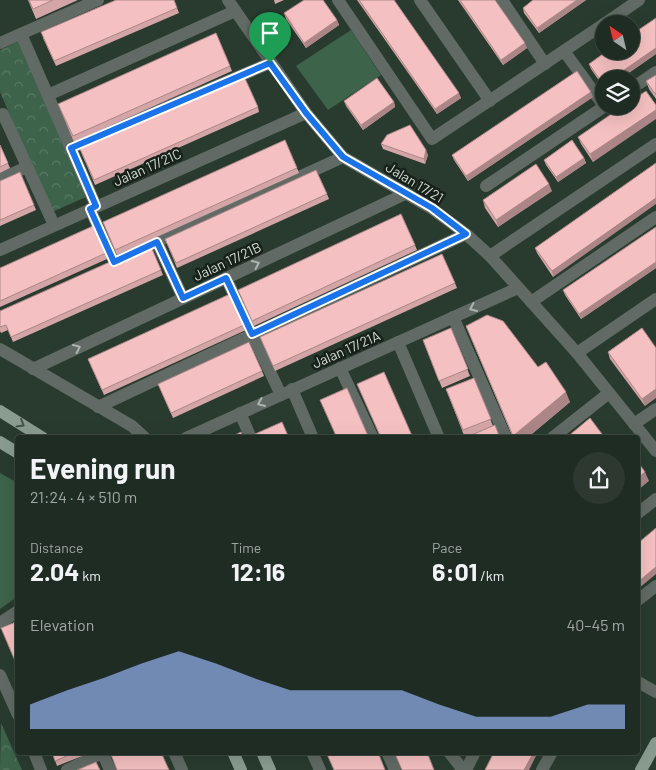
<!DOCTYPE html>
<meta charset="utf-8">
<style>
:root{--surface:#1f2c23;--page:#2c3830;--text:#f1f3f6;--muted:#a1a7a6;--line:#3c4841;--accent:#95b2f1}
body{margin:0;font-family:Barlow,sans-serif;background:var(--page);color:var(--text);height:100vh;display:flex;flex-direction:column;font-size:19px;white-space:nowrap}
*{box-sizing:border-box;margin:0}
p{font-size:16px;color:var(--muted)}
.icon{flex:none;width:28px;height:28px;fill:none;stroke:currentColor;stroke-width:2;stroke-linecap:round;stroke-linejoin:round}
.map{position:relative;flex:1;overflow:hidden}
.drawer{position:absolute;left:15px;top:435px;width:625px;height:320px;display:flex;flex-direction:column;background:var(--surface);border-radius:5px;box-shadow:0 5px 20px #0002,0 0 0 1px var(--line)}
.drawer>*{flex:none}
.needle{width:32px;rotate:325deg}
.controls{position:absolute;left:595px;top:15px;display:grid;gap:10px}
.controls a{display:grid;place-items:center;width:45px;height:45px;border-radius:50%;background:var(--surface);box-shadow:0 5px 20px #0002,0 0 0 1px var(--line);font-size:25px}
.pin{position:absolute;display:grid;place-items:center;width:42px;height:42px;color:#fff;margin:-51px -21px;border-radius:50% 50% 50% 0;rotate:-45deg;box-shadow:0 0 5px #0007}
.pin .icon{rotate:45deg}
.round{display:grid;place-items:center;flex:none;width:52px;height:52px;border-radius:26px;background:var(--page)}
.head{display:flex;align-items:center;justify-content:space-between;height:85px;padding:0 15px}
h1{font-size:28px;font-weight:700;line-height:38px}
.figures{display:grid;grid-template-columns:repeat(3,1fr);gap:8px;height:85px;padding:5px 15px}
.figures div{display:grid;align-content:center}
.figures b{font-size:25px;font-weight:700}
.figures small{font-size:14px;font-weight:400}
.figures p{font-size:14px}
.chart{height:140px;padding:10px 15px}
.chart p{display:flex;justify-content:space-between}
.chart svg{width:100%;height:90px;margin-top:5px;fill:var(--accent);opacity:.7}
.map>svg:first-child{display:block}
.green{fill:#3d644b}
.park{fill:url(#park-crowns)}
.lines{fill:none;stroke-linecap:round;stroke-linejoin:round}
.minor{stroke:#616a64;stroke-width:12}
.major{stroke:#8a9c90;stroke-width:12}
.wall{fill:#d3a5a6}
.shaded-wall{fill:#ac8687}
.building{fill:#f5c0c1;stroke:#ac8687}
.oneway{stroke:#abb5ae}
.oneway2{stroke:#465249}
.route-casing{stroke:#fff;stroke-width:10}
.route{stroke:#1a73e8;stroke-width:6}
.labels{text-anchor:middle;dominant-baseline:central;stroke-width:5;stroke-linejoin:round;paint-order:stroke}
.street-label{font-size:14px;fill:#d3ded6;stroke:#18201a}
</style>
<div class="map">
<svg width="656" height="770" viewBox="0 0 656 770">
<defs>
<pattern id="park-crowns" width="20" height="18" patternUnits="userSpaceOnUse" patternTransform="scale(1.25)"><rect width="20" height="18" fill="#3d644b"/><path d="M2 6a3 3 0 1 1 6 0M12 15a3 3 0 1 1 6 0" fill="none" stroke="#587a64"/></pattern>
</defs>
<rect width="100%" height="100%" fill="#293b2f"/>
<g class="green">
<polygon points="351,30 381,75 328,110 296,66"/>
<polygon points="0,473 18,483 17,597 0,609"/>
</g>
<g class="park">
<polygon points="18,42 86,197 52,212 0,92 0,50"/>
<polygon points="1,723 22,770 0,770"/>
</g>
<g class="lines">
<g class="minor">
<polyline points="228,0 306,113 343,157 431,208 466,234 490,256 577,353 656,451"/>
<polyline points="338,0 432,139 604,24"/>
<polyline points="420,0 490,101"/>
<polyline points="502,0 545,64"/>
<polyline points="604,24 639,0"/>
<polyline points="21,34 96,206"/>
<polyline points="0,43 98,0"/>
<polyline points="564,51 604,106"/>
<polyline points="631,89 656,72"/>
<polyline points="48,95 235,11"/>
<polyline points="0,115 3,114 54,225"/>
<polyline points="71,148 270,63"/>
<polyline points="0,179 27,167"/>
<polyline points="486,186 605,106"/>
<polyline points="90,209 114,261"/>
<polyline points="157,242 183,298"/>
<polyline points="0,250 306,113"/>
<polyline points="136,251 343,157"/>
<polyline points="490,256 656,144"/>
<polyline points="226,278 281,395"/>
<polyline points="531,302 656,217"/>
<polyline points="453,317 506,438"/>
<polyline points="398,342 439,438"/>
<polyline points="0,349 132,426 145,438"/>
<polyline points="577,353 656,299"/>
<polyline points="340,368 373,438"/>
<polyline points="33,369 407,193"/>
<polyline points="292,389 313,438"/>
<polyline points="98,407 466,234"/>
<polyline points="240,413 251,438"/>
<polyline points="634,424 656,409"/>
<polyline points="186,438 518,288"/>
<polyline points="552,438 609,393"/>
<polyline points="638,513 656,499"/>
<polyline points="638,600 656,586"/>
<polyline points="0,623 18,611"/>
<polyline points="0,675 18,715"/>
<polyline points="638,682 656,692"/>
<polyline points="34,752 41,770"/>
<polyline points="102,752 110,770"/>
<polyline points="174,752 182,770"/>
<polyline points="312,752 320,770"/>
<polyline points="387,752 395,770"/>
<polyline points="449,752 463,770"/>
<polyline points="67,770 104,752"/>
<polyline points="466,770 475,752"/>
<polyline points="542,770 552,752"/>
</g>
<g class="major">
<polyline points="0,411 43,438"/>
<polyline points="0,442 18,453"/>
<polyline points="233,752 241,770"/>
<polyline points="262,752 270,770"/>
<polyline points="641,770 656,743"/>
</g>
</g>
<g class="wall">
<polygon points="28,0 78,0 36,19"/>
<polygon points="174,0 179,13 56,66 43,38"/>
<polygon points="274,0 284,0 275,4"/>
<polygon points="357,0 394,0 461,98 437,114"/>
<polygon points="458,0 495,0 527,48 503,65"/>
<polygon points="533,0 586,0 539,33 524,13 523,8"/>
<polygon points="284,13 337,20 339,25 306,48 286,19"/>
<polygon points="656,54 620,79 604,79 604,88 591,69 589,64"/>
<polygon points="230,66 232,71 74,142 60,109"/>
<polygon points="656,75 656,99 649,89 646,81"/>
<polygon points="593,97 468,181 454,160 452,155"/>
<polygon points="344,101 394,102 395,107 363,130 346,106"/>
<polygon points="656,105 593,162 581,144 578,137"/>
<polygon points="258,107 259,112 95,185 81,152"/>
<polygon points="381,144 428,155 425,164 383,149"/>
<polygon points="0,145 10,168 0,173"/>
<polygon points="584,158 586,163 558,182 546,165 544,160"/>
<polygon points="656,163 553,277 537,253 535,248"/>
<polygon points="297,168 299,173 117,255 103,222"/>
<polygon points="0,181 34,205 36,210 0,226"/>
<polygon points="552,191 498,227 485,208 483,200"/>
<polygon points="327,194 329,199 177,268 165,239"/>
<polygon points="656,227 656,268 581,319 565,295 563,290"/>
<polygon points="415,245 417,250 254,326 238,290"/>
<polygon points="106,253 107,259 0,307 0,268"/>
<polygon points="161,270 163,275 13,342 8,330 1,333 0,331 0,311"/>
<polygon points="455,283 457,288 275,371 260,337"/>
<polygon points="244,325 246,330 104,395 88,359"/>
<polygon points="466,326 538,367 570,402 527,438 513,438"/>
<polygon points="451,328 470,376 442,388 423,340"/>
<polygon points="642,328 645,406 610,359 608,352"/>
<polygon points="262,371 264,376 173,418 158,384"/>
<polygon points="474,378 493,426 500,438 465,438 446,389"/>
<polygon points="52,752 90,752 90,753 57,766"/>
</g>
<g class="shaded-wall">
<polygon points="577,0 586,0 539,33 537,28"/>
<polygon points="337,20 339,25 306,48 304,43"/>
<polygon points="525,43 527,48 503,65 501,60"/>
<polygon points="656,48 656,54 620,79 611,79"/>
<polygon points="591,92 593,97 468,181 466,176"/>
<polygon points="459,93 461,98 437,114 435,109"/>
<polygon points="394,102 395,107 363,130 361,125"/>
<polygon points="656,110 656,119 593,162 590,154"/>
<polygon points="426,150 428,155 425,164 424,159"/>
<polygon points="584,158 586,163 558,182 556,177"/>
<polygon points="549,184 552,191 498,227 496,220"/>
<polygon points="656,198 656,204 553,277 552,271"/>
<polygon points="656,262 656,268 581,319 579,314"/>
<polygon points="656,389 656,398 645,406 642,399"/>
<polygon points="566,392 570,402 527,438 514,438 513,436"/>
<polygon points="645,472 649,481 638,490 638,478"/>
<polygon points="656,567 656,574 638,589 638,582"/>
<polygon points="534,752 538,752 529,770 524,770"/>
</g>
<g class="building">
<polygon points="29,0 53,0 33,9"/>
<polygon points="116,0 174,0 177,8 54,61 41,32"/>
<polygon points="304,0 323,0 337,20 304,43 284,13"/>
<polygon points="359,0 394,0 459,93 435,109"/>
<polygon points="460,0 495,0 525,43 501,60"/>
<polygon points="533,0 577,0 537,28 523,8"/>
<polygon points="656,18 656,48 611,79 604,79 604,84 603,84 589,64 607,51 631,51 631,35"/>
<polygon points="216,33 230,66 73,136 58,104"/>
<polygon points="577,71 591,92 466,176 452,155"/>
<polygon points="243,74 258,107 94,180 79,147"/>
<polygon points="656,75 656,95 646,81"/>
<polygon points="377,78 394,102 361,125 344,101"/>
<polygon points="646,91 656,105 656,110 590,154 578,137 623,106 631,106 631,101"/>
<polygon points="410,125 426,150 424,159 381,144 387,135"/>
<polygon points="285,140 297,168 115,250 103,222"/>
<polygon points="572,140 584,158 556,177 544,160"/>
<polygon points="0,145 8,163 0,167"/>
<polygon points="656,163 656,198 552,271 535,248"/>
<polygon points="536,164 549,184 496,220 483,200"/>
<polygon points="316,170 327,194 176,263 165,239"/>
<polygon points="20,172 34,205 0,220 0,181"/>
<polygon points="401,214 415,245 252,321 238,290"/>
<polygon points="93,226 106,253 0,301 0,268"/>
<polygon points="656,227 656,262 579,314 563,290"/>
<polygon points="150,244 161,270 11,337 6,325 0,327 0,311"/>
<polygon points="442,254 455,283 273,366 260,337"/>
<polygon points="230,294 244,325 102,390 88,359"/>
<polygon points="487,315 503,321 538,367 546,362 566,392 513,436 466,326"/>
<polygon points="451,328 468,369 439,381 423,340"/>
<polygon points="642,328 656,348 656,389 642,399 608,352"/>
<polygon points="249,342 262,371 171,413 158,384"/>
<polygon points="384,372 413,438 381,438 357,384"/>
<polygon points="474,378 491,419 463,430 446,389"/>
<polygon points="347,388 369,438 337,438 320,400"/>
<polygon points="590,418 605,438 566,438"/>
<polygon points="282,422 289,438 257,438 255,434"/>
<polygon points="495,425 500,438 467,438 467,437"/>
<polygon points="241,432 243,438 229,438"/>
<polygon points="638,462 645,472 638,478"/>
<polygon points="656,528 656,567 638,582 638,543"/>
<polygon points="18,621 18,668 1,628"/>
<polygon points="52,752 76,752 55,761"/>
<polygon points="110,752 161,752 169,770 117,770"/>
<polygon points="326,752 378,752 385,770 334,770"/>
<polygon points="394,752 427,752 434,770 402,770"/>
<polygon points="494,752 534,752 524,770 485,770"/>
<polygon points="96,762 100,770 77,770"/>
</g>
<defs><path id="oneway-chevron" d="M-2-3.5L2.5 0L-2 3.5" fill="none" stroke-width="1.6" stroke-linecap="round" stroke-linejoin="round" transform="scale(1.25)"/></defs>
<g class="oneway">
<use href="#oneway-chevron" transform="translate(256 264) rotate(-25)"/>
<use href="#oneway-chevron" transform="translate(473 308) rotate(156)"/>
<use href="#oneway-chevron" transform="translate(77 348) rotate(-25)"/>
<use href="#oneway-chevron" transform="translate(261 403) rotate(156)"/>
</g>
<use class="oneway2" href="#oneway-chevron" transform="translate(21 424) rotate(31)"/>
<g class="lines">
<defs>
<polygon id="route" points="270,63 306,113 343,157 432,208 466,234 252,334 226,278 183,298 157,242 114,262 90,209 96,206 71,148"/>
</defs>
<use href="#route" class="route-casing"/>
<use href="#route" class="route"/>
</g>
<g class="labels">
<g class="street-label">
<text transform="translate(147 167) rotate(-24)">Jalan 17/21C</text>
<text transform="translate(415 182) rotate(31)">Jalan 17/21</text>
<text transform="translate(227 261) rotate(-25)">Jalan 17/21B</text>
<text transform="translate(346 349) rotate(-24)">Jalan 17/21A</text>
</g>
</g>
</svg>
<div class="controls">
<a><svg class="needle" viewBox="-14 -14 28 28"><path d="M0-13l5 13h-10z" fill="#e53935"/><path d="M0 13l5-13h-10z" fill="#a1a7a6"/></svg></a>
<a><svg class="icon" aria-label="layers" viewBox="0 0 24 24"><path d="M12 4l9 5-9 5-9-5zM3 14l9 5 9-5"/></svg></a>
</div>
<div class="pin" style="left:270px;top:63px;background:#1e9e55"><svg class="icon" aria-label="arrive" viewBox="0 0 24 24"><path d="M6 21V4h12l-3 4 3 4H6"/></svg></div>
<section class="drawer">
<div class="head"><div><h1>Evening run</h1><p>21:24 · 4 × 510 m</p></div><a class="round"><svg class="icon" aria-label="share" viewBox="0 0 24 24"><path d="M12 15V3M7 8l5-5 5 5M5 13v7h14v-7"/></svg></a></div>
<div class="figures">
<div><p>Distance</p><b>2.04<small> km</small></b></div>
<div><p>Time</p><b>12:16</b></div>
<div><p>Pace</p><b>6:01<small> /km</small></b></div>
</div>
<div class="chart"><p><span>Elevation</span>40–45 m</p>
<svg viewBox="0 0 160 44" preserveAspectRatio="none"><path d="M0 44V32L10 25L20 19L30 12L40 6L50 12L60 19L70 25L80 25L90 25L100 25L110 32L120 38L130 38L140 38L150 32L160 32V44z"/></svg>
</div>
</section>
</div>
